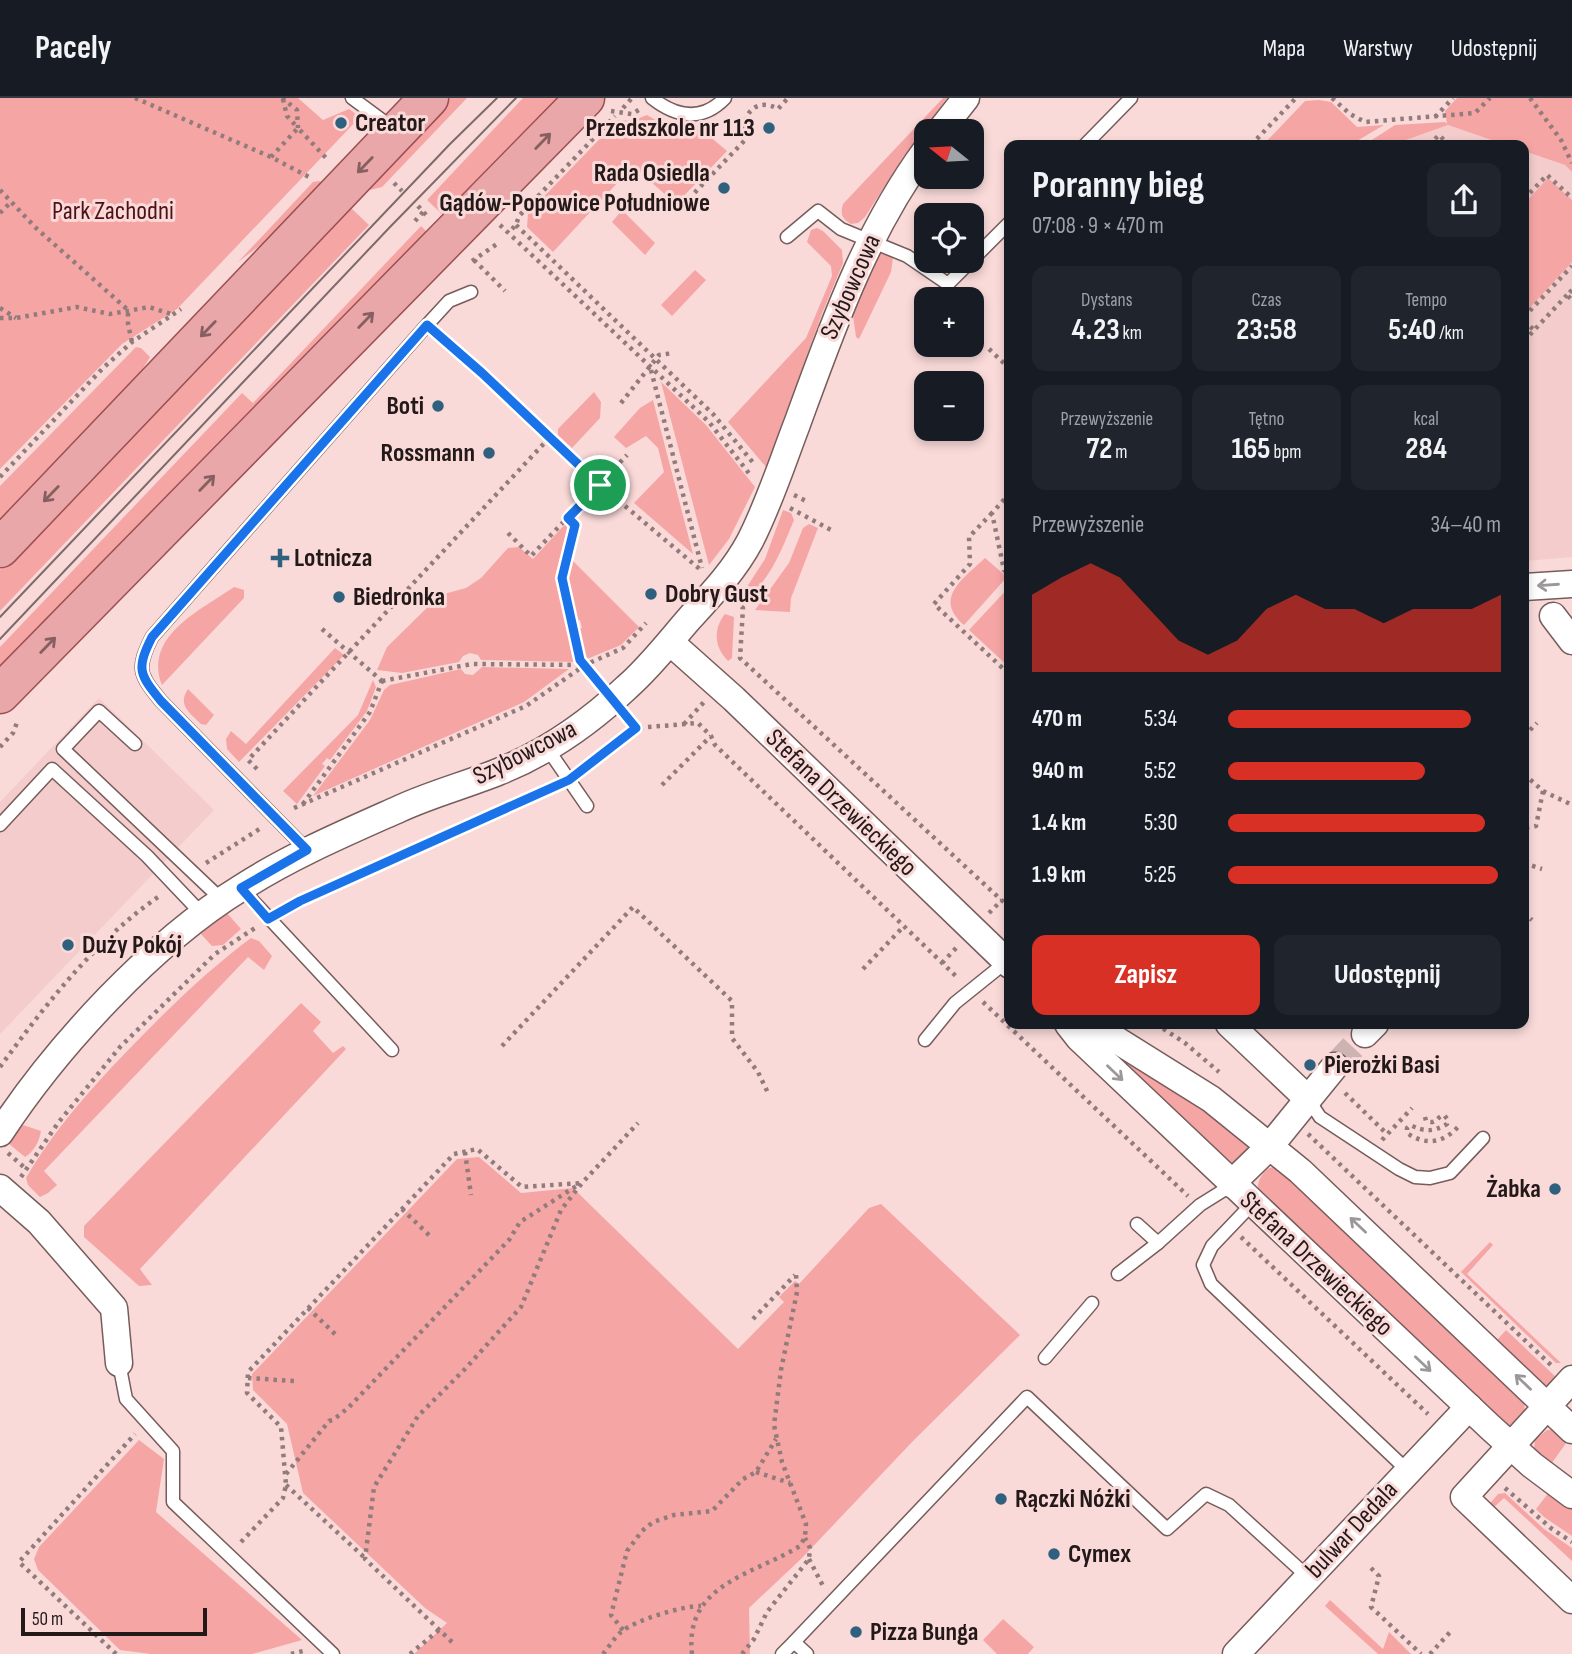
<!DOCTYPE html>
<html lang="pl">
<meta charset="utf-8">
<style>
:root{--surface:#171b24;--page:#20242c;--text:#f1f3f6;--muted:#9ea1a6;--line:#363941;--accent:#d93025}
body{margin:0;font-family:"Sofia Sans Condensed",sans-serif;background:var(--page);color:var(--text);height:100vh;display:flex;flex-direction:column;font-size:26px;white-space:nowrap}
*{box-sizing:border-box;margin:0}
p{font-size:23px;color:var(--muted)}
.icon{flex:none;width:38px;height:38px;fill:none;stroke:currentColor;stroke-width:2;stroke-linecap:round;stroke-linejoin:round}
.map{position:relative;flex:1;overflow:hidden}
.drawer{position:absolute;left:1004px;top:42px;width:525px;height:889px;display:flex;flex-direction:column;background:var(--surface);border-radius:14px;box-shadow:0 4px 10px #0003}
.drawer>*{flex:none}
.needle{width:46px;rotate:288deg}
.tools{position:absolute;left:914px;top:21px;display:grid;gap:14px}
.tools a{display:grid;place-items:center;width:70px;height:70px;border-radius:14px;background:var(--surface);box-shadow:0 4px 10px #0003;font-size:35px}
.scale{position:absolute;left:21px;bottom:18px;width:186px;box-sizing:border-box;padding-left:7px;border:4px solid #241919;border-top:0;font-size:19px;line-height:24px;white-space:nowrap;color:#241919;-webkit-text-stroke:5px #f9dad9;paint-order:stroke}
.pin{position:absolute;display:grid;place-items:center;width:60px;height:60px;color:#fff;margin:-30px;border:4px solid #fff;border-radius:50%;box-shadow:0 2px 7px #0007}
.round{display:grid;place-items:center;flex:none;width:74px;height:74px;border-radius:14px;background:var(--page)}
.headline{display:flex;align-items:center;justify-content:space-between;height:119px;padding:0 28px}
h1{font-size:38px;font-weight:700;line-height:52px}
.figures{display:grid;grid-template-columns:repeat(3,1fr);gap:10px;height:119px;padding:7px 28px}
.figures div{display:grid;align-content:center;border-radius:14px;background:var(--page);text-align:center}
.figures b{font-size:30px;font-weight:700}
.figures small{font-size:19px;font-weight:400}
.figures p{font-size:19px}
.chart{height:196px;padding:14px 28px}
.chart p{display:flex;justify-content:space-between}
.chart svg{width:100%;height:126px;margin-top:7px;fill:var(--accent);opacity:.7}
.cta{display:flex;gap:14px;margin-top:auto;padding:14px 28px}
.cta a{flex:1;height:80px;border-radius:14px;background:var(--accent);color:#fff;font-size:28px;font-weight:700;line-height:80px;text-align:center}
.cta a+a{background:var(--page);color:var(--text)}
ul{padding:0 28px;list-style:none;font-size:23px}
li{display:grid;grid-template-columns:112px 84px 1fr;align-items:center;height:52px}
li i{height:18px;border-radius:9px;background:var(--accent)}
header{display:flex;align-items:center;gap:42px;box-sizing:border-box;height:98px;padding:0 35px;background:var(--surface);border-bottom:2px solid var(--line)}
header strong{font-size:33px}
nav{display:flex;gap:38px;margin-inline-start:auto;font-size:24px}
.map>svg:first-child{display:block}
.built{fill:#f3cccb}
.green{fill:#f6a5a5}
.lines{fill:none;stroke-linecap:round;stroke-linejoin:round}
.street-tunnel{stroke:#ceb3b3;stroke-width:26;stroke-dasharray:26 13;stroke-linecap:butt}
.lane-casing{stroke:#765c5b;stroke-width:15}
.street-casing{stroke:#765c5b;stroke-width:29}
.primary-casing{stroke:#9b5052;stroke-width:41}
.path{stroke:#917c7b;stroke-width:4.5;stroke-dasharray:3.5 5;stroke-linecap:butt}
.lane{stroke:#fff;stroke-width:12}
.street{stroke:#fff;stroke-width:26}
.primary{stroke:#e9a7a9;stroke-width:38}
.tram{stroke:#7d6a6a;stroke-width:2}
.oneway{stroke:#866061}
.oneway2{stroke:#9c9898}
.route-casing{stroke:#fff;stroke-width:14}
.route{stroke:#1a73e8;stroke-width:9}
.poi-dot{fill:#2f607e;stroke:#f9dad9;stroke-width:2.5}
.labels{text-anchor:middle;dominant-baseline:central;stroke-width:6;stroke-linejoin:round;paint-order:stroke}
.poi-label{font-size:26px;font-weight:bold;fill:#241919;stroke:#f9dad9;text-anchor:start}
.park-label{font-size:26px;fill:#4e1016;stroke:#f9dad9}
.street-label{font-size:26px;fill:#241919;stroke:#f9dad9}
</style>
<header>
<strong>Pacely</strong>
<nav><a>Mapa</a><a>Warstwy</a><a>Udostępnij</a></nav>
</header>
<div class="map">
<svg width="1572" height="1556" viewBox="0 0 1572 1556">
<rect width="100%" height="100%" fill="#f9dad9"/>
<g class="built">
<polygon points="1448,27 1506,47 1399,47 1403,43"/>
<polygon points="1524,53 1565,67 1572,74 1572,459 1524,463"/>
<polygon points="99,600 214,712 0,936 0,704"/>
</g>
<g class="green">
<polygon points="0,0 298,0 323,22 349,11 360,19 177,211 122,246 0,371"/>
<polygon points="450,0 467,0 382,89 370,92 366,88"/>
<polygon points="523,0 563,0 446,120 427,102"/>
<path d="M943 0H947L902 61 865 119 858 125 851 126C842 121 840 116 843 106Z"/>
<polygon points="1457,0 1572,0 1572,74 1565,67 1524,53 1524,47 1506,47 1448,27 1403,43 1399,47 1364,47 1395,27 1445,24 1447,26 1445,13"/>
<polygon points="1319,2 1331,4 1357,29 1384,27 1350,47 1263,47 1305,3"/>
<polygon points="647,17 667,29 695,26 727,53 676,106 633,68 553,154 527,129 528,115 618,22 632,23"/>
<polygon points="1548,80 1572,102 1572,164 1524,216 1524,106"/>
<polygon points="319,83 325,86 290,125 238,164 313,84"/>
<polygon points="346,109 350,109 369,127 0,513 0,472"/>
<polygon points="622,112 655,145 645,157 612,124"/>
<polygon points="421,128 429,136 0,572 0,549 242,295 253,305"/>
<polygon points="817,130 823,133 842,152 843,165 823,213 766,369 728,324 806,240 832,178 831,168 807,144 811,132"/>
<polygon points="880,155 893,160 891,174 859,241 856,239 853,217 864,188"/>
<polygon points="695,172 706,182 672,218 661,207"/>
<polygon points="136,249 141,250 150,259 136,282 0,427 0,388"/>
<polygon points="661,284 706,327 755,389 729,441 709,467"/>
<polygon points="594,294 601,304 600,320 572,350 558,337 558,331"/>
<polygon points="653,302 693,456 634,405 664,374 658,350 646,338 626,350 614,339 640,310"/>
<path d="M783 412 791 415 794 422C783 448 771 482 747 499L743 495 765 461Z"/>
<polygon points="567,424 570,427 559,470 559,484 576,564 481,562 478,557 470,555 463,558 459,564 402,575 377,572 387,549 440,497 466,490 481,480 508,450 519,449 533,461"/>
<polygon points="809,426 818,430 791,500 790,514 755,512 789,465 803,430"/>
<polygon points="570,460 639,529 621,547 587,561 584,558 577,531 582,530 580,522 576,523 566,480"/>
<path d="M985 460 1007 479 964 527C933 500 963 481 985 460Z"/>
<polygon points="1010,488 1010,570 969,532"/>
<path d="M234 489 244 492V500L162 587C143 538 201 512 234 489Z"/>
<path d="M725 516 734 519 732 560 728 563C714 549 713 531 725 516Z"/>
<polygon points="335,550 344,557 239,664 227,651 226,641 231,633 246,646"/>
<polygon points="482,569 569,571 524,604 313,698 370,622 384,592 390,587 461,571 465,576 473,577"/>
<polygon points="373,582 376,589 367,613 330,662 327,660 322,666 325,668 297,706 283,693 358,617"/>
<path d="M188 591 214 617 206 627 201 626C190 615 177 607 188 591Z"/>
<polygon points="226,814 241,831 223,847 212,848 200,835"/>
<path d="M251 840 259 843 272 858 264 872 248 859 44 1073 57 1087 48 1095 40 1099 28 1087 26 1080C55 1030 94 987 134 946 171 908 208 872 251 840Z"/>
<polygon points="301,905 321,924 313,933 333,955 343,948 346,951 140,1171 152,1187 139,1188 84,1139 84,1128"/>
<polygon points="1106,951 1184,993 1248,1047 1247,1052 1235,1065 1224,1063"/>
<path d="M20 1026 41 1033C40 1042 33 1055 25 1059L8 1045Z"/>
<polygon points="479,1059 521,1095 573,1090 738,1251 784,1204 779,1199 795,1183 799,1186 869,1110 881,1106 1020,1237 913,1343 802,1460 749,1510 750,1556 414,1556 447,1525 425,1510 303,1395 287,1326 253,1292 252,1276 457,1061"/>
<path d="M1276 1069 1524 1301 1525 1315 1514 1326 1506 1328 1259 1098C1256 1086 1259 1078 1269 1070Z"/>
<polygon points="1490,1144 1493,1147 1467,1176 1561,1265 1556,1265 1461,1174"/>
<polygon points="1506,1232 1558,1281 1553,1287 1544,1288 1510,1260 1497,1242"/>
<polygon points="1547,1332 1556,1332 1569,1341 1549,1369 1534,1351 1535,1342"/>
<polygon points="139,1342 164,1361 156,1414 302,1542 252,1556 151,1556 120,1552 38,1472 34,1461 39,1449"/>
<polygon points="1550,1393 1572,1410 1572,1438 1544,1419 1536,1411"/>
<polygon points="1505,1395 1544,1431 1572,1450 1572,1463 1504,1400 1491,1412 1488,1408 1498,1396"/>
<polygon points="1330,1502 1383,1551 1389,1534 1411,1556 1378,1556 1325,1508"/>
<polygon points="1003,1521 1034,1549 1028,1556 997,1556 983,1542"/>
</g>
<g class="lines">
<polyline class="street-tunnel" points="1335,968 1365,936"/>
<defs>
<g id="lane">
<polyline points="352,0 394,31"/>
<path d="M652 0C676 19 702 24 725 0"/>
<polyline points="1085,47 1131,0"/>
<polyline points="787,139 818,113 841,131 907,158 948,186 1010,124"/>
<polyline points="135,646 99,613 63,651 222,802"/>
<polyline points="547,650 587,708"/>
<polyline points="0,727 52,671 147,758 202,816"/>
<path d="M307 752 161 603C139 576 136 571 152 539L427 227 449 203 471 194"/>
<polyline points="241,790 392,952"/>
<polyline points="925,942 955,905 1006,864"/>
<polyline points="1308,1001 1320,1019 1399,1071 1415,1079 1430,1080 1450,1075 1483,1040"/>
<polyline points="1252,1106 1212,1148 1203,1167 1211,1186 1408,1373"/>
<polyline points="1137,1126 1158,1145 1200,1107 1224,1092 1231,1086"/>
<polyline points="1118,1176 1158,1145"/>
<polyline points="1045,1260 1092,1205"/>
<polyline points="119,1265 126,1301 173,1353 173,1404 333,1556"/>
<polyline points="782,1556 794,1544"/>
<polyline points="807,1556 794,1544 1027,1299 1167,1431 1206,1396 1229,1407 1308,1479"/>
</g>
<g id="street">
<polyline points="940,33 966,0"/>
<polyline points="1524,489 1572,486"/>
<polyline points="1553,518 1572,543"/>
<polyline points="670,544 734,601 1010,867"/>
<polyline points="1068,926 1079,940 1490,1329 1532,1367 1572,1397"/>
<polyline points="1091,926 1211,1001 1300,1073 1572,1332"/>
<polyline points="1229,926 1308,1001"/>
<polyline points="1365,936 1375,926"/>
<path d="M0 1035C57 948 153 844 241 790 291 758 345 735 399 711 431 696 466 687 498 674 546 655 590 624 627 589 650 569 669 544 689 521 711 497 734 473 750 443 769 406 782 365 797 326 832 230 865 135 926 52"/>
<polyline points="1231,1086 1270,1048 1335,968"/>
<polyline points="0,1090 39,1124 114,1210 119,1265"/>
<polyline points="1572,1281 1464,1399 1572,1502"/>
<polyline points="1236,1556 1469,1309"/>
</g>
<g id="primary">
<polyline points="0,450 429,0"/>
<polyline points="0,596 585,0"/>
</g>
</defs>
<use href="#lane" class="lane-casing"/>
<use href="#street" class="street-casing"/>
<use href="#primary" class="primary-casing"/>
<g class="path">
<polyline points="135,0 271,59 309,79"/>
<polyline points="282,0 297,12 298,30"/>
<polyline points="1332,0 1350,16 1365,24 1475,15 1490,0"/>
<polyline points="1530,0 1561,42 1572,65"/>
<polyline points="283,1 287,18 298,30"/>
<polyline points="623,10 632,0"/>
<polyline points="611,13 632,16 642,10"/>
<polyline points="1435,19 1453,0"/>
<polyline points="1251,47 1296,0"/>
<polyline points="1429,47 1439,37 1449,47"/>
<polyline points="271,59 298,30 327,61"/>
<polyline points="394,85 402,93"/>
<polyline points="0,92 36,130 128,212 128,226 132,244"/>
<polyline points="1524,101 1547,77 1572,100"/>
<polyline points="418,108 426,117"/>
<path d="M677 113 747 40 743 32C745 12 759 0 778 11L788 0"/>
<polyline points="0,115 11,104"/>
<polyline points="415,123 423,114"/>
<polyline points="500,127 709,324 751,378"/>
<polyline points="516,127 713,316 755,367"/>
<polyline points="512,131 516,127 519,118 615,18"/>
<polyline points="474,162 505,193"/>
<polyline points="472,163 500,144"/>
<polyline points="1572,192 1567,197 1572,202"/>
<polyline points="0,210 16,220"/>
<polyline points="1524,219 1572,168"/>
<polyline points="0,220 16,220 77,209 110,216 149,209 174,217"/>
<polyline points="1524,223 1534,232"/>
<polyline points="1524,243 1567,197"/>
<polyline points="989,251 1010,271"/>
<polyline points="651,272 702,470"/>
<polyline points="621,305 659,257 674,255"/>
<polyline points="550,339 600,387 702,473"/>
<polyline points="0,379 103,270 132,244 181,211"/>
<polyline points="1010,395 992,415 1004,472 1010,478"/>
<polyline points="794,397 806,403"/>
<polyline points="790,410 831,432"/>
<polyline points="992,415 969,439 970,466 934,506 1010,577"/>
<polyline points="568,420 575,427 562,480 581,562 597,583"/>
<polyline points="508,435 531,458 627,357"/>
<polyline points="735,503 743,510 740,560 1010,810"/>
<polyline points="322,531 382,583"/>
<polyline points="382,583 472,566 584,567"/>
<polyline points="627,620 636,630 698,625 711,638 715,647 959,881"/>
<polyline points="684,626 704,604"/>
<polyline points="1524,638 1537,625"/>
<polyline points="0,649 13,635 18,622"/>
<polyline points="257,671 248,662 550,339 441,239"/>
<polyline points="581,672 636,630"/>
<polyline points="1524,676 1543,693 1536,728 1524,730"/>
<polyline points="662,687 711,638"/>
<polyline points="1543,693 1570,706"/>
<polyline points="303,706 370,614 382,583"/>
<polyline points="294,710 526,608 585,567 623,550 646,525"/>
<polyline points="206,765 261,730"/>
<polyline points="1524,765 1542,771"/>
<polyline points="283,812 421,747 552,689"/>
<polyline points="989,815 1002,802"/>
<polyline points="1524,815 1532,822"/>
<polyline points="942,865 958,848"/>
<polyline points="863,871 904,828"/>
<polyline points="983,904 1188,1098"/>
<polyline points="1156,926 1185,945 1219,974"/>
<polyline points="502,948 633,809 732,903 732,940 758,974 768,995"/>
<path d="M0 969C46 906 96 841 161 797"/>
<polyline points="1345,995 1387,1036"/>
<path d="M1425 1019 1426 1023C1437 1027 1436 1019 1444 1017L1448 1022 1447 1026C1433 1034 1425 1034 1410 1027L1407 1030V1035C1426 1048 1443 1045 1458 1029"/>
<polyline points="1308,1036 1553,1269"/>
<polyline points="1382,1042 1412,1010"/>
<polyline points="465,1054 471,1097"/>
<polyline points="8,1055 26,1071"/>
<polyline points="21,1079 58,1025 120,949 215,856 255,830"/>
<polyline points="402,1111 430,1138"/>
<polyline points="1241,1139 1428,1316"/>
<polyline points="308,1210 336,1237"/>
<polyline points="753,1221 795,1177"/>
<polyline points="248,1280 294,1283"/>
<polyline points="756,1374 790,1385"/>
<polyline points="286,1376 329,1323 333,1322 348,1310 509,1142 520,1124 578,1087"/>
<polyline points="286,1387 365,1460"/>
<polyline points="1505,1390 1552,1431 1572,1444"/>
<polyline points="241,1444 283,1400 286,1387 281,1329 247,1295 248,1274 454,1056 477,1051 522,1089 582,1085"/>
<polyline points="809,1461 823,1488"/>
<polyline points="1371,1470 1379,1478 1371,1509 1421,1556"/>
<polyline points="623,1532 611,1517 627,1453 642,1433 653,1424 674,1417 712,1413 743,1381 756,1374 776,1341"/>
<polyline points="452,1544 365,1461 374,1389 418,1318 465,1271 521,1209 561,1112 582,1085 638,1025"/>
<polyline points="116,1556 19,1464 135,1336"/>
<polyline points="291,1556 303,1553 305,1555"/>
<polyline points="410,1556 439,1532"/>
<path d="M603 1556C609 1549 614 1540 621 1534 635 1522 682 1508 701 1508"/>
<path d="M692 1556C684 1486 753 1477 800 1448L805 1439 806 1426 782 1364 774 1327 781 1272 797 1194 796 1176"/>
<polyline points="742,1556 754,1541 767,1514 809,1461 810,1450 805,1440"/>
<polyline points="1430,1556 1452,1532"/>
</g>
<use href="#lane" class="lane"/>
<use href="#street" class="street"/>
<use href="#primary" class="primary"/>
<g class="tram">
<polyline points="0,519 450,46 497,0"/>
<polyline points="0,541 390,129 516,0"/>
</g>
</g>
<defs><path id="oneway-shaft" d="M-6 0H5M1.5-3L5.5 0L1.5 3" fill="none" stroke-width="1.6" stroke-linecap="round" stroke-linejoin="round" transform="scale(1.75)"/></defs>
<g class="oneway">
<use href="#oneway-shaft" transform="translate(543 43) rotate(-46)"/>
<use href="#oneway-shaft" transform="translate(365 67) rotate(134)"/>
<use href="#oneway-shaft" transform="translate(366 222) rotate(-46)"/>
<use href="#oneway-shaft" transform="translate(208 231) rotate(134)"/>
<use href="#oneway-shaft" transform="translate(207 385) rotate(-46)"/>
<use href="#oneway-shaft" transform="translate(51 396) rotate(134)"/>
<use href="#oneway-shaft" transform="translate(48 547) rotate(-46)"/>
</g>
<g class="oneway2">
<use href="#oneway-shaft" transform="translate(1548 487) rotate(176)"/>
<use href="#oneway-shaft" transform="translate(1115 975) rotate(44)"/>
<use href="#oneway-shaft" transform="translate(1358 1127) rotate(-137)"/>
<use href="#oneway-shaft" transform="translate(1423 1266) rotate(43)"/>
<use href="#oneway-shaft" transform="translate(1523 1284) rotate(-136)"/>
</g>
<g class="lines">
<defs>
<path id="route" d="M427 227 482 275 600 387 568 420 575 427 562 480 580 562 636 630 569 682 300 803 268 821 241 790 307 752 161 603C139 576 136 571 152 539Z"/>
</defs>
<use href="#route" class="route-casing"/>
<use href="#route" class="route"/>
</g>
<g class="poi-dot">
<circle cx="341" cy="25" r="7"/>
<circle cx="769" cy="30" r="7"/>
<circle cx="724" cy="90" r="7"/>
<circle cx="438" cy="308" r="7"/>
<circle cx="489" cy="355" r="7"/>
<path d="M276.5 449.5h7v7h7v7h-7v7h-7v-7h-7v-7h7z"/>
<circle cx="651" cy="496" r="7"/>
<circle cx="339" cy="499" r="7"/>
<circle cx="68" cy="847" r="7"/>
<circle cx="1310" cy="967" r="7"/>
<circle cx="1555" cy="1091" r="7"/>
<circle cx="1001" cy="1401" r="7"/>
<circle cx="1054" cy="1456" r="7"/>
<circle cx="856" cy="1534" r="7"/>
</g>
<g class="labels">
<g class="poi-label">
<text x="355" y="25">Creator</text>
<text x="755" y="30" text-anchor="end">Przedszkole nr 113</text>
<text x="710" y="75" text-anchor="end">Rada Osiedla<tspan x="710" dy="30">Gądów-Popowice Południowe</tspan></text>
<text x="424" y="308" text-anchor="end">Boti</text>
<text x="475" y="355" text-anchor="end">Rossmann</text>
<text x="294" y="460">Lotnicza</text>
<text x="665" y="496">Dobry Gust</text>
<text x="353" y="499">Biedronka</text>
<text x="82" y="847">Duży Pokój</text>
<text x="1324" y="967">Pierożki Basi</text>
<text x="1541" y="1091" text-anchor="end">Żabka</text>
<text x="1015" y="1401">Rączki Nóżki</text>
<text x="1068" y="1456">Cymex</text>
<text x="870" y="1534">Pizza Bunga</text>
</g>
<g class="park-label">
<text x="113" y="113">Park Zachodni</text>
</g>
<g class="street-label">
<text transform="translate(851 189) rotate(-66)">Szybowcowa</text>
<text transform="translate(525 655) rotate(-27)">Szybowcowa</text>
<text transform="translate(841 705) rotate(44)">Stefana Drzewieckiego</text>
<text transform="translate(1316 1166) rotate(43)">Stefana Drzewieckiego</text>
<text transform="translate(1352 1432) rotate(-47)">bulwar Dedala</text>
</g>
</g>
</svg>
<div class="tools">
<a><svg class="needle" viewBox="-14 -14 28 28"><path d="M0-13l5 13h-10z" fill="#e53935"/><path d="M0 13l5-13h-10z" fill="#9ea1a6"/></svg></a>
<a><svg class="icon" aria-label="locate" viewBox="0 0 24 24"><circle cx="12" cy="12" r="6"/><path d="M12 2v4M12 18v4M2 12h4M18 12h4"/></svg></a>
<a>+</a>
<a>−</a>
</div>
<div class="scale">50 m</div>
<div class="pin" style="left:600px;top:387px;background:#1e9e55"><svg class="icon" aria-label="arrive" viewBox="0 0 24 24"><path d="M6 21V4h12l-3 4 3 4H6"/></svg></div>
<section class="drawer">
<div class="headline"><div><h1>Poranny bieg</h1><p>07:08 · 9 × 470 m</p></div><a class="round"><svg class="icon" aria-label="share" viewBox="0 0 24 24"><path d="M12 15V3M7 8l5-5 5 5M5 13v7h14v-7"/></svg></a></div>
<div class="figures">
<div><p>Dystans</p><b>4.23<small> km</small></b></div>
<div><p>Czas</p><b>23:58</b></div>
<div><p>Tempo</p><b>5:40<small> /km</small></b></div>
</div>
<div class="figures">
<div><p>Przewyższenie</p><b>72<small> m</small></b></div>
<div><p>Tętno</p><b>165<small> bpm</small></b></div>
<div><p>kcal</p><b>284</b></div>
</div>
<div class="chart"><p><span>Przewyższenie</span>34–40 m</p>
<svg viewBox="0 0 160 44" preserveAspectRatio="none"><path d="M0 44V17L10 11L20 6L30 11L40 22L50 33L60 38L70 33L80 22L90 17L100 22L110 22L120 27L130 22L140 22L150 22L160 17V44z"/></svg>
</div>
<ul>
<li><b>470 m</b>5:34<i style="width:89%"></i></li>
<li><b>940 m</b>5:52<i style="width:72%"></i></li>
<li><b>1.4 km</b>5:30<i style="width:94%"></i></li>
<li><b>1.9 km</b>5:25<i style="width:99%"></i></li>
</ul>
<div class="cta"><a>Zapisz</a><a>Udostępnij</a></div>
</section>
</div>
